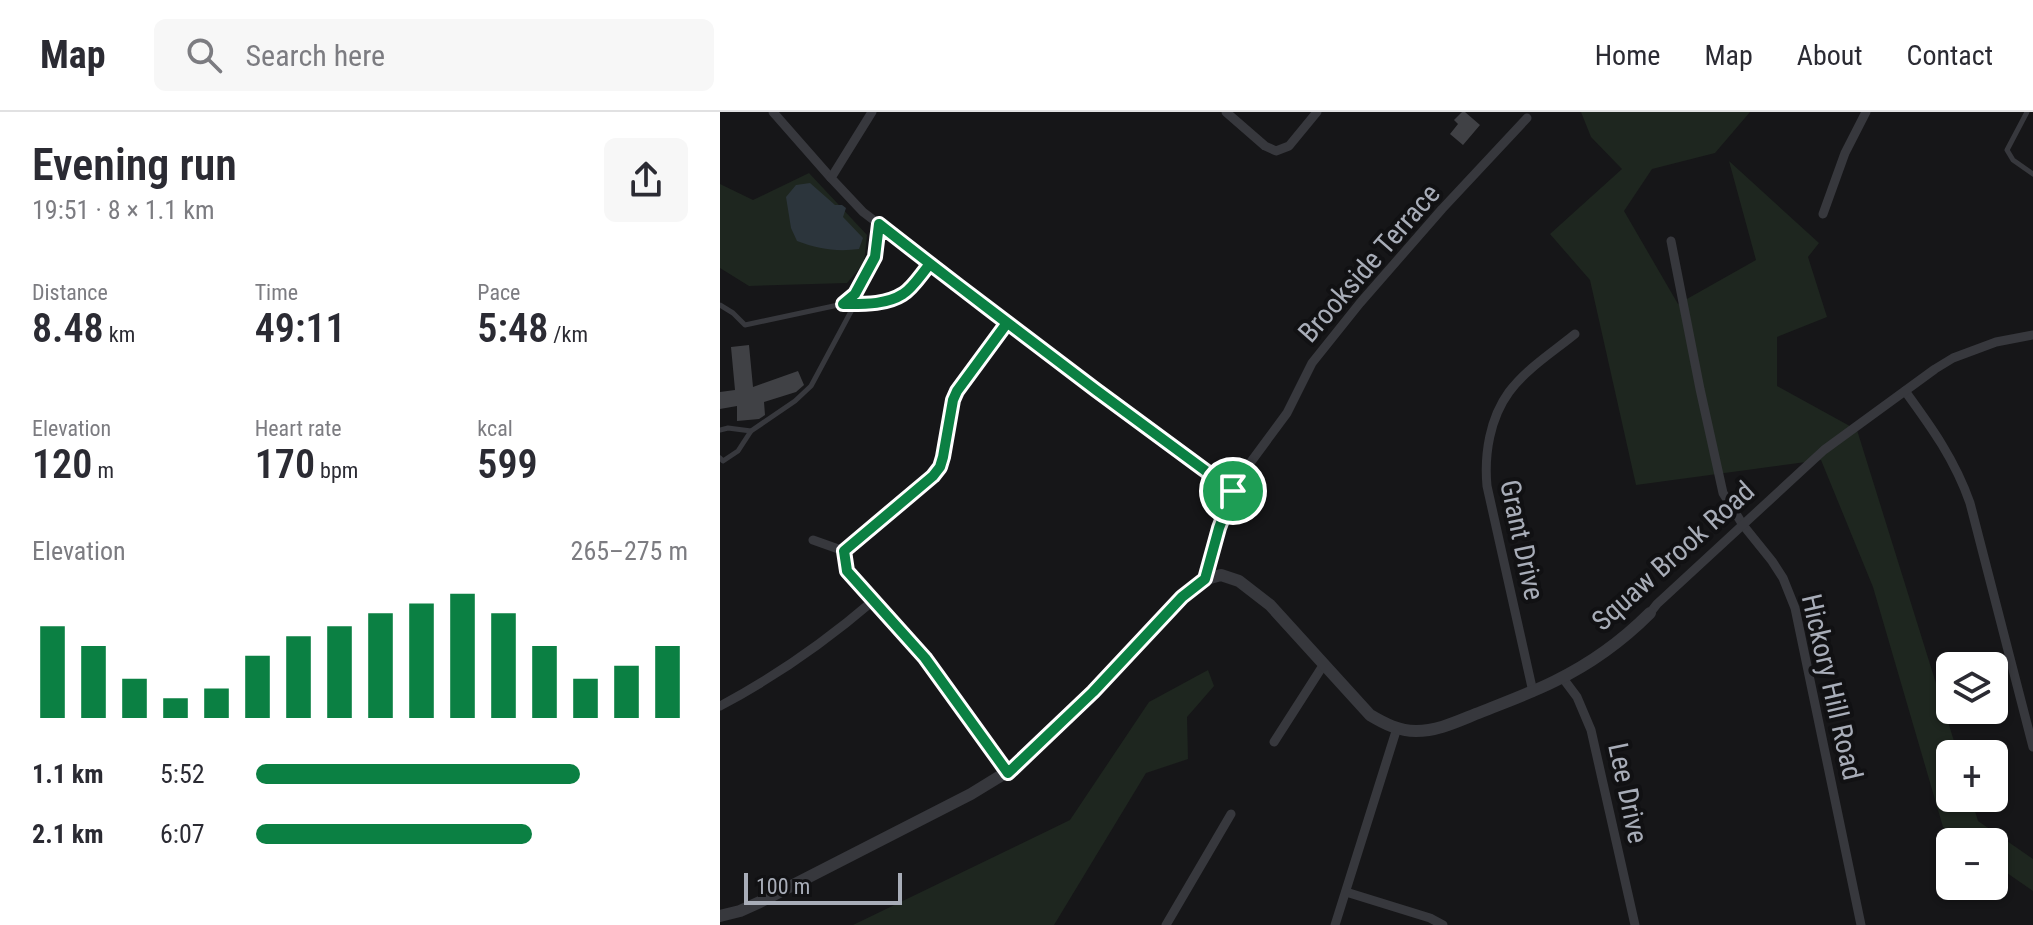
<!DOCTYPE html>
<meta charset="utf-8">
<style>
:root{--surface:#fff;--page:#f7f7f7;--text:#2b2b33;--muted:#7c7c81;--line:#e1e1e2;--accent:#0b8043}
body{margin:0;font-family:"Roboto Condensed",sans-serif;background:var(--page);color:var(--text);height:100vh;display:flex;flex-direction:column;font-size:30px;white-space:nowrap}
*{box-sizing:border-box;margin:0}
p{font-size:26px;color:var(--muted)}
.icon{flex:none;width:44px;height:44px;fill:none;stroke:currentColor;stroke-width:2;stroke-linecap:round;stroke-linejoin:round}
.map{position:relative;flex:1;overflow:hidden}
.details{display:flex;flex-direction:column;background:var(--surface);width:720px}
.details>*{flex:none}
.buttons{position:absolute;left:1216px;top:540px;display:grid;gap:16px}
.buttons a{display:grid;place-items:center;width:72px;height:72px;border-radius:12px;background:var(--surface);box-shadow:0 2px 6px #0004;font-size:40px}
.scale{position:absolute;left:24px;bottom:20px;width:158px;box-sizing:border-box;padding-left:8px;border:4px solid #a8adb8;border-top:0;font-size:22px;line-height:28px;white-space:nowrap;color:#a8adb8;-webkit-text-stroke:6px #111113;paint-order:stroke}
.pin{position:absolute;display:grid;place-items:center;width:68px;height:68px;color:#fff;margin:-34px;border:4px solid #fff;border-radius:50%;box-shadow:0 2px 8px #0007}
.round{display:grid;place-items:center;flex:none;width:84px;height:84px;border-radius:12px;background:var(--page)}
.head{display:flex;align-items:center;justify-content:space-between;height:136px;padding:0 32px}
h1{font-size:44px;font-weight:600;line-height:60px}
.stats{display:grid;grid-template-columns:repeat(3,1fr);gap:12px;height:136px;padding:8px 32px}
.stats div{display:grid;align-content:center}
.stats b{font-size:40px;font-weight:600}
.stats small{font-size:22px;font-weight:400}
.stats p{font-size:22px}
.chart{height:224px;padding:16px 32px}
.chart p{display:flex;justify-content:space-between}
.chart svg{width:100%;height:144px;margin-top:8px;stroke:var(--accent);stroke-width:6}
ul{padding:0 32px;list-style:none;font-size:26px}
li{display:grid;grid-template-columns:128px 96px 1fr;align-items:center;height:60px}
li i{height:20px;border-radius:10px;background:var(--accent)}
header{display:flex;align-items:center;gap:48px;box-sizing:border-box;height:112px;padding:0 40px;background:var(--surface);border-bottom:2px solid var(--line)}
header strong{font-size:38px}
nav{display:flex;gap:44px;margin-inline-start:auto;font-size:28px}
.search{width:560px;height:72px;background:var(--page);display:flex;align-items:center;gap:20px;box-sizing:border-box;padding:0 28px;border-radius:12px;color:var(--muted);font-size:30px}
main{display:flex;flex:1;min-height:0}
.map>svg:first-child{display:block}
.green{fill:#1e261f}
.water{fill:#2c353c}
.building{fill:#404145}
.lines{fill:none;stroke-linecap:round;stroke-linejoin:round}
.service{stroke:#37383d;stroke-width:5}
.minor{stroke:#37383d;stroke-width:9}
.tertiary{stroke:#37383d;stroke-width:12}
.route-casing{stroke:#fff;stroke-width:16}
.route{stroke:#0b8043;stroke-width:10}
.labels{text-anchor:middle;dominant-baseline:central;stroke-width:8;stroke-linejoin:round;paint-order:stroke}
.street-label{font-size:28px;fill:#a8adb8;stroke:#111113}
</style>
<header>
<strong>Map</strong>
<div class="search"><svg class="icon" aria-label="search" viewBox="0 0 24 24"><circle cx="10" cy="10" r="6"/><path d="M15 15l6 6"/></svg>Search here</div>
<nav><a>Home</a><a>Map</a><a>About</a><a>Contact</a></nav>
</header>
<main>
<section class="details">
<div class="head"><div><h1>Evening run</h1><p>19:51 · 8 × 1.1 km</p></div><a class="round"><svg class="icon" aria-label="share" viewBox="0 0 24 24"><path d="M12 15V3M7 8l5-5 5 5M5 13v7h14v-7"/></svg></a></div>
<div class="stats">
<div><p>Distance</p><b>8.48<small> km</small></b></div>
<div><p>Time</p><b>49:11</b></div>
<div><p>Pace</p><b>5:48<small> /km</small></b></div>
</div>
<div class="stats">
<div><p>Elevation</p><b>120<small> m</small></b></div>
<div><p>Heart rate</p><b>170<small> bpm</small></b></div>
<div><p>kcal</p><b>599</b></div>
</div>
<div class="chart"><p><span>Elevation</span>265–275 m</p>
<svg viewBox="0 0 160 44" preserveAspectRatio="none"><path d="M5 44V16M15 44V22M25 44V32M35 44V38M45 44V35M55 44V25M65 44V19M75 44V16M85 44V12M95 44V9M105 44V6M115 44V12M125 44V22M135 44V32M145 44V28M155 44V22"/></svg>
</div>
<ul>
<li><b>1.1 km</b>5:52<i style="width:75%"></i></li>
<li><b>2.1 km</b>6:07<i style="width:64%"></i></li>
</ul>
</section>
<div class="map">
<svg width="1313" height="813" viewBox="0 0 1313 813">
<rect width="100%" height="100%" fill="#161618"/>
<g class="green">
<polygon points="861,0 1030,0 995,41 932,57 904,99 958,192 1036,148 1009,49 1099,131 1088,145 1107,205 1057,225 1057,274 1137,318 1238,642 1230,642 1230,686 1251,686 1258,709 1313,747 1313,779 1274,752 1274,730 1244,730 1223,715 1153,475 1101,348 916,373 870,168 830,122 902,57 871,25"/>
<polygon points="89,61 147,123 144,151 127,171 29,174 0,156 0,72 33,88"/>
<polygon points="488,558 494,574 467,605 468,647 426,661 334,813 133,813 350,708 429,590"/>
</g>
<path class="water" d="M90 71 115 93H122L126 96 123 105 143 126 139 137C117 140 98 137 77 129L71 116 66 85 76 73Z"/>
<g class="building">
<polygon points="742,0 745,0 760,13 743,33 730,22 738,12 734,8"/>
<polygon points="29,233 33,275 78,259 84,273 76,280 44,290 45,303 39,307 17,309 17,294 0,297 0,280 15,278 11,235"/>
</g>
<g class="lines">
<g class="service">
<polyline points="1307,0 1287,38 1293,48 1313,62"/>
<path d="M132 192C148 192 170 191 184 182 194 175 202 161 210 152"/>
<path d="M0 193 13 201 25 213 123 192C149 170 155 144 159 113"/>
<polyline points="0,318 8,316 31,319"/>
<polyline points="0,346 3,349 18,339 31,319 75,289 91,274 135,192"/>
</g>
<g class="minor">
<polyline points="53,0 111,66"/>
<path d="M152 0 111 66 143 100C266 193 388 288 513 379"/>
<polyline points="506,0 545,34 556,39 569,34 597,0"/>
<polyline points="1103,102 1125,41 1146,0"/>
<polyline points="951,129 980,277 1003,381 1023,413 1052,449 1063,466 1075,496 1141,813"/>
<path d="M1185 279C1212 316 1235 348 1250 391L1313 635"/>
<polyline points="93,428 124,439 127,459 205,546 288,661"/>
<polyline points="124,439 213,364 220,355 223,345 233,288 237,279 287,211"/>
<polyline points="485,467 499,416 519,366 567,301 592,251 640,191 722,97 807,6"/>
<polyline points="930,501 937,492 1104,338 1215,257 1233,246 1276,230 1313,223"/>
<polyline points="842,565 857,585 871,618 915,813"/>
<path d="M813 580 767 374C764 342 770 306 789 280 806 257 833 240 855 222"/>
<path d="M0 594C57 564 105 530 154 488"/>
<polyline points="554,630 604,552"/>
<polyline points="626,780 710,806 723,813"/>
<polyline points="446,813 511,702"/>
<polyline points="615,813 677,616"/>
</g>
<path class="tertiary" d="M0 804 20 799 40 790 251 682 295 655 373 580 462 485 483 468 501 463 519 469 550 493 650 603C665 612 679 619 696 619 719 619 740 608 761 600 786 590 811 581 835 569 870 552 903 528 930 501"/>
</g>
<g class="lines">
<defs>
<path id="route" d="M513 379 376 278 210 152C202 161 193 176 183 182 166 193 143 192 123 192L135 182 155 145 159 112C201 145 244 178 287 211L237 279 233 288 223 345 220 355 213 364 124 439 127 459 205 546 288 661 373 580 462 485 485 467 499 416 513 379"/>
</defs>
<use href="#route" class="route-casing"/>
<use href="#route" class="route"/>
</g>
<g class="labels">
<g class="street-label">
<text transform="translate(649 151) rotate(-49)">Brookside Terrace</text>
<text transform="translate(802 428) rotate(78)">Grant Drive</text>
<text transform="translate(953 444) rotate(-42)">Squaw Brook Road</text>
<text transform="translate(1112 575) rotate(77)">Hickory Hill Road</text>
<text transform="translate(908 681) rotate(78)">Lee Drive</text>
</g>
</g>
</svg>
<div class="buttons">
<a><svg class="icon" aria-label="layers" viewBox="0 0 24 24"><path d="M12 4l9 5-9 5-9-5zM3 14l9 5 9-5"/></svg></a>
<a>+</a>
<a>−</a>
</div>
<div class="scale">100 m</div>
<div class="pin" style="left:513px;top:379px;background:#1e9e55"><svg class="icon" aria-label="arrive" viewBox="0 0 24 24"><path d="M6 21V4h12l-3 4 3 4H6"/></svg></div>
</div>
</main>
